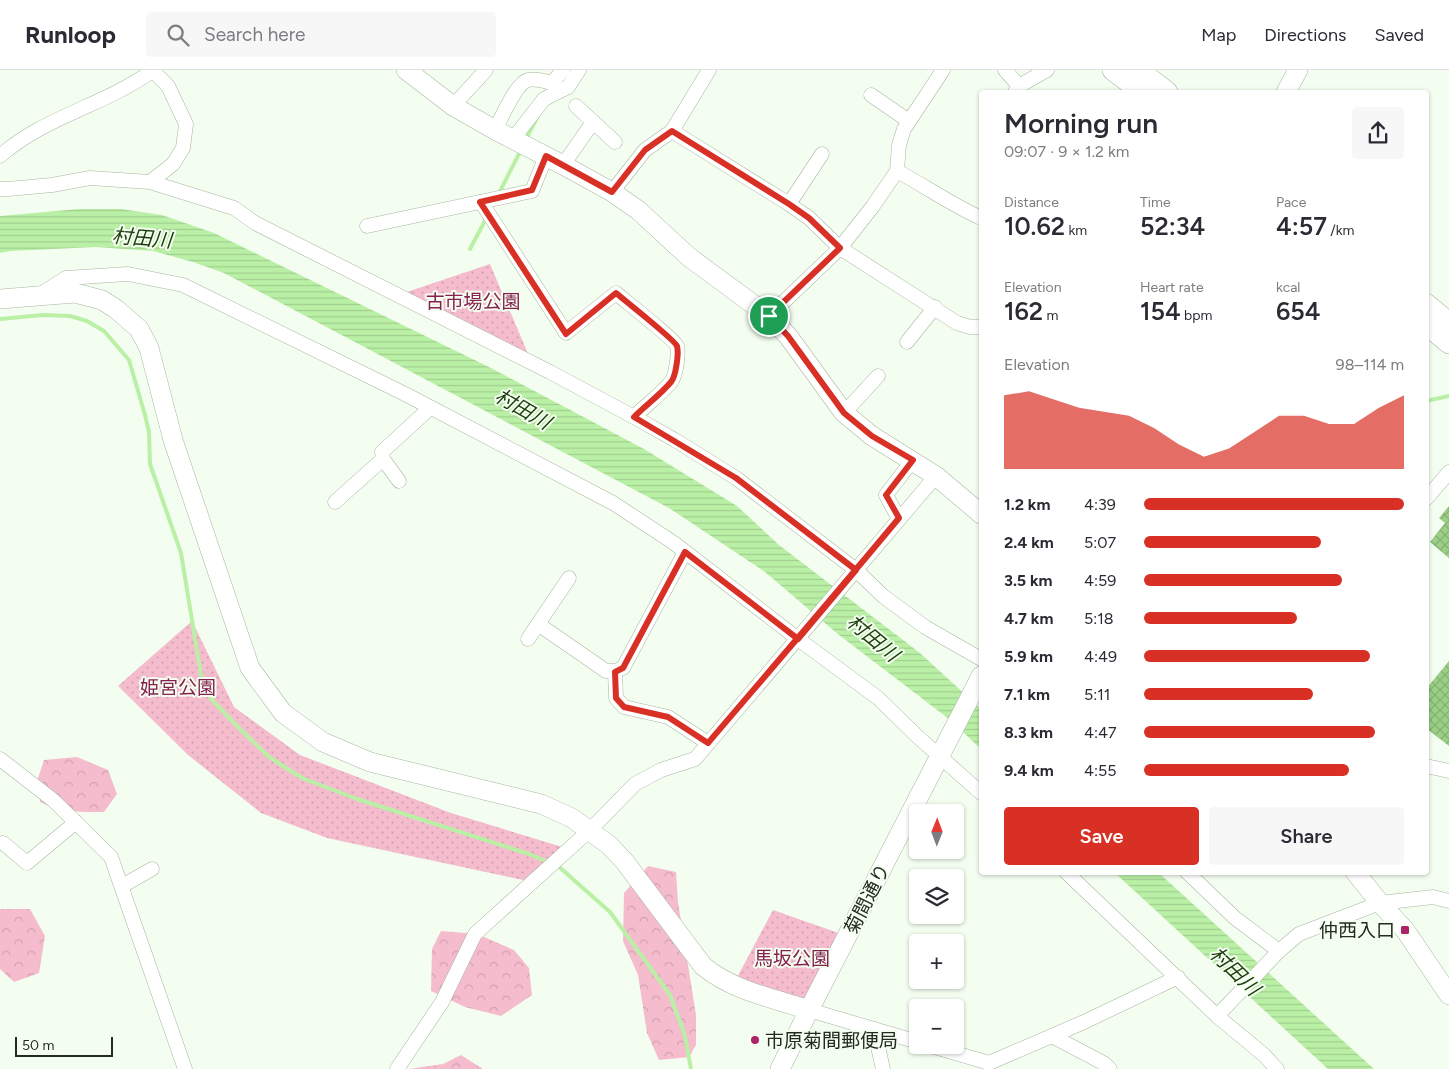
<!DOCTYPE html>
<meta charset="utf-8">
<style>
:root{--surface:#fff;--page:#f7f7f7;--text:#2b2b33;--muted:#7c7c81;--line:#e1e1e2;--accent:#d93025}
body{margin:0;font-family:Figtree,"Noto Sans JP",sans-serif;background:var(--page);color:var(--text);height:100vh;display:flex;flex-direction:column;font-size:19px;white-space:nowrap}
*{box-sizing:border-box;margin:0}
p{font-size:16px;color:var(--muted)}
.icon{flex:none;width:28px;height:28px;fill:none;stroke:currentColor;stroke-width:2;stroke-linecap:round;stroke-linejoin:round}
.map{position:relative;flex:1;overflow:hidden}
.sheet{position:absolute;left:979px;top:20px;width:450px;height:785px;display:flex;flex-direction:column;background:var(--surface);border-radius:5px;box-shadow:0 1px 4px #0004}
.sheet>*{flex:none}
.needle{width:32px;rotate:1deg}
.controls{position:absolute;left:909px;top:734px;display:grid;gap:10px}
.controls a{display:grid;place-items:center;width:55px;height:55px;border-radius:5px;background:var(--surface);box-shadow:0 1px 4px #0004;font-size:25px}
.scale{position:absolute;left:15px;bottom:12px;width:98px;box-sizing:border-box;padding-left:5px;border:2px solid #242a22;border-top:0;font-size:14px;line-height:18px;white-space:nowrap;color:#242a22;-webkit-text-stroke:4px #f4fef0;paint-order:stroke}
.pin{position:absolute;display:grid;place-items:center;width:42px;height:42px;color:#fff;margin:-21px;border:2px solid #fff;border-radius:50%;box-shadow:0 1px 5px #0007}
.round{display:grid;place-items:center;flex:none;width:52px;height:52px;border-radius:5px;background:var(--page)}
.head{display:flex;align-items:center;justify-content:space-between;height:85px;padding:0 25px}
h1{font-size:28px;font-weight:600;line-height:38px}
.figures{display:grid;grid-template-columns:repeat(3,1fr);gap:8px;height:85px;padding:5px 25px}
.figures div{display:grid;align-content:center}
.figures b{font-size:25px;font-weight:600}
.figures small{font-size:14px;font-weight:400}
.figures p{font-size:14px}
.chart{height:140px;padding:10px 25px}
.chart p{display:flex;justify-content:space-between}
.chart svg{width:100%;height:90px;margin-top:5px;fill:var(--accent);opacity:.7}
.action{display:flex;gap:10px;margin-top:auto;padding:10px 25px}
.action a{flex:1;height:58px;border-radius:5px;background:var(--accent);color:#fff;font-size:20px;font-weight:600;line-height:58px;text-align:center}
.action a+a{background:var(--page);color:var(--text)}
ul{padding:0 25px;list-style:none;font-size:16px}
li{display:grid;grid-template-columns:80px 60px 1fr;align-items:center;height:38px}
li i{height:12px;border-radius:6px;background:var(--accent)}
header{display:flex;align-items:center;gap:30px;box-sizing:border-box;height:70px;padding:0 25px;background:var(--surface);border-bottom:1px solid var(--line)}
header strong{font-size:24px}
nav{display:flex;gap:28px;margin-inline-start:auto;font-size:18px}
.search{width:350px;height:45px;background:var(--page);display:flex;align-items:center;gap:12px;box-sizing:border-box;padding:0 18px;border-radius:5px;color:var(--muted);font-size:19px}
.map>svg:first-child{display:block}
.green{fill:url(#green-dots)}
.forest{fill:url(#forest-crowns)}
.water{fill:url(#water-rules)}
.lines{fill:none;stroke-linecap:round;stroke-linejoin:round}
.stream{stroke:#baf0a6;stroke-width:4}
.building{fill:url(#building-cross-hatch)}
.street-casing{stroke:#a7b6a1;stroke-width:15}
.secondary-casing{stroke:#a7b6a1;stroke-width:20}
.primary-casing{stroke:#a7b6a1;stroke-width:22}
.street{stroke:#fff;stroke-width:14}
.secondary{stroke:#fff;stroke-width:19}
.primary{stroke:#fff;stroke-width:21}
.route-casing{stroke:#fff;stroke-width:10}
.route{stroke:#d93025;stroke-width:6}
.poi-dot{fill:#ad2365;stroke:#f4fef0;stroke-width:2}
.labels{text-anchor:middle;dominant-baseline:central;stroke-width:4;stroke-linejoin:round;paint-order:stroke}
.park-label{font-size:19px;fill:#86204f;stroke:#f4fef0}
.street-label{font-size:19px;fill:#242a22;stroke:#f4fef0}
.poi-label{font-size:19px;fill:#242a22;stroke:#f4fef0;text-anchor:end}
.water-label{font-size:20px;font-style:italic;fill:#1f400e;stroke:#f4fef0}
</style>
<header>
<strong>Runloop</strong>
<div class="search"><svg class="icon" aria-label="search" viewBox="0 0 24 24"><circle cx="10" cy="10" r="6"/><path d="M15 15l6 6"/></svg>Search here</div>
<nav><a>Map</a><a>Directions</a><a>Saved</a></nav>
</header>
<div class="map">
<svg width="1449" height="999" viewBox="0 0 1449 999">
<defs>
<pattern id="green-dots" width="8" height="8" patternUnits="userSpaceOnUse" patternTransform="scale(1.25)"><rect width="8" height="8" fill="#f5bcce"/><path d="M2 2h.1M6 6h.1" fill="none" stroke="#d2a2b1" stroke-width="1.8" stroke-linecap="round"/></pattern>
<pattern id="forest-crowns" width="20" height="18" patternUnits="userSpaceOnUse" patternTransform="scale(1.25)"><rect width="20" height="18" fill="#f5bcce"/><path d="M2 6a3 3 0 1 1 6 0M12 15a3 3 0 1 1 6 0" fill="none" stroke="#d2a2b1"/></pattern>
<pattern id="water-rules" width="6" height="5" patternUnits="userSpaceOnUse" patternTransform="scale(1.25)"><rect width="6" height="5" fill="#baf0a6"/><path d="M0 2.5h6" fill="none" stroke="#a0ce8f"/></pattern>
<pattern id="building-cross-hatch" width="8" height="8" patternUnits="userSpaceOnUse" patternTransform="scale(1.25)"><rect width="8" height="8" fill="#9bcf86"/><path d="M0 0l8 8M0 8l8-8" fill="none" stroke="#85b273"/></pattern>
</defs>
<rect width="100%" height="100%" fill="#f4fef0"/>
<g class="green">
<polygon points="490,194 532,293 398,225"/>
<polygon points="192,551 234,637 300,685 451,743 569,779 532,812 327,768 261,743 188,685 118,616"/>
<polygon points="773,840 847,866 809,940 733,915"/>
</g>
<g class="forest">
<path d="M77 687 108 700 117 724 104 742C82 742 61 743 40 732L38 708 44 690Z"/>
<polygon points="648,796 676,802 678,832 696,945 696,975 689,987 659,990 647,963 638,905 623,871 624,823"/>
<polygon points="0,839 30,839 45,866 39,903 14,912 0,899"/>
<polygon points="441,861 477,864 514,880 529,898 532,925 501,946 465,937 431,921 432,879"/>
<polygon points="461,985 483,999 409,999 443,994"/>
</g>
<g class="water">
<polygon points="79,139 121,139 162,145 214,163 491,298 644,379 737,436 779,475 920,583 981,639 981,679 949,649 839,565 765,502 669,438 224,203 193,192 153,181 96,177 10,181 0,183 0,146"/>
<polygon points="1115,803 1159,803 1374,999 1328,999"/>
</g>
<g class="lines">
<g class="stream">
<polyline points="526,69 538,46"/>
<polyline points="498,125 521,80"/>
<polyline points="470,179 487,147"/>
<polyline points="0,249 43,245 70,246 87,251 104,261 129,290 145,345 149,362 150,394 181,483 201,605 211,629 241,660 269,687 302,708 357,729 529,784 550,793"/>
<polyline points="1426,331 1449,326"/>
<polyline points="557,795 610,842 670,925 685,966 691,999"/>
</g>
</g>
<g class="building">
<polygon points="1449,436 1449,488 1430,472 1445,453 1439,448"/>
<polygon points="1449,591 1449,676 1426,658 1426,619"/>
</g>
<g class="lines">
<defs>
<g id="street">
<polyline points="1005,0 1019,16"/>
<polyline points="1015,22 1019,16 1047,0"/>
<polyline points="871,25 909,51"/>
<polyline points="453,36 486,0"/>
<polyline points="576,36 615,72"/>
<path d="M495 60C501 49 516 13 528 10 536 8 544 11 552 13L563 0"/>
<polyline points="672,61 789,134 809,148 840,178 957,253 970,257 981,257"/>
<polyline points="513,69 544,29 568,17 579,0"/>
<path d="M0 86C44 47 105 35 152 1"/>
<polyline points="563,95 593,52"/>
<path d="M897 101C925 116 952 135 981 148"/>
<polyline points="150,112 173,94 183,78 186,54 168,16 152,0"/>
<polyline points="0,119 8,119 52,115 90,108 150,112 234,138 255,153 550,302 634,347 675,370 736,408 856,500 883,526 925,557 981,589"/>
<polyline points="612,122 645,80 672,61 709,0"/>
<path d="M481 132 566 263 616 223C624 230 675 270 677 276 679 283 676 306 671 312 660 325 646 335 634 347"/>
<polyline points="789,134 822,84"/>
<polyline points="367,156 532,121 546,86"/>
<polyline points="41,224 66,208 128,204 183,215 405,324 613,433 674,473 798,569 878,628 918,667 981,723"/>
<polyline points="769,246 840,178 873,136 897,101 899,75 904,59 943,0"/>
<polyline points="907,272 935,237"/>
<polyline points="844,343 878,306"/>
<polyline points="399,411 383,389 382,382 430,338"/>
<polyline points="1426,429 1449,402"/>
<polyline points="335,432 383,389"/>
<polyline points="899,449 886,425 913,390"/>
<polyline points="538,554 606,601 615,601 623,598 685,482"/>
<polyline points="528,569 569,508"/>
<polyline points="615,601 616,628 624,637 668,647 708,673"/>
<polyline points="0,689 53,730 111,787 185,999"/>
<polyline points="1426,696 1449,701"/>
<polyline points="3,773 27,793 76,752"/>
<polyline points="1066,802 1217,946 1264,985 1277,999"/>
<polyline points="1187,802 1235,848 1279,881"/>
<polyline points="122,816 152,799"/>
<polyline points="809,940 918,972"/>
<polyline points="1217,946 1279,881 1299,864 1380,833 1433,827 1449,831"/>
<polyline points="874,959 883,999"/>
<polyline points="1052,966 1105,994 1110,999"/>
<polyline points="928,975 989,993 1084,952 1178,907"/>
<polyline points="397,999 442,932 475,864 590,760 635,714 661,700 695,689 936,406"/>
</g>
<g id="secondary">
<polyline points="406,0 453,36 495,60 563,95 612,122 638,140 689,187 769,246 788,266 844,343 872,366 936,406 981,444"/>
<polyline points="1286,22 1298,0"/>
<path d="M0 229 75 223 102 230 116 239 139 259 149 278 173 370 250 598 283 643 323 672 370 692 541 734 572 748 609 775 625 792 703 896C733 921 773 928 809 940"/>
<polyline points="1355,802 1380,833 1405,860 1449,925"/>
<polyline points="780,999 809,940 981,606"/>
</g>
<g id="primary">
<polyline points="1113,0 1142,22"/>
<polyline points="1138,0 1167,22"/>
<polyline points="1426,234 1449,253"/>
<polyline points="1426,254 1449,273"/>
</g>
</defs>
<use href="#street" class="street-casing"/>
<use href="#secondary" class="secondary-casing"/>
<use href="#primary" class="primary-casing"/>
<use href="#street" class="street"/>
<use href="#secondary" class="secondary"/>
<use href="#primary" class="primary"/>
</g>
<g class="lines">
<defs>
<path id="route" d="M769 246 788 266 844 343 872 366 913 390 886 425 899 448C836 524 772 598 708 673L668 647 624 637 616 628 615 602 623 598 685 482 798 569 856 500 736 408 634 347C646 335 660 325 671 312 676 306 679 283 677 276 675 270 624 230 616 223L566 264 480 132 532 120 546 86 612 122 645 80 672 61 789 134 809 148 840 178 769 246"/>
</defs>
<use href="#route" class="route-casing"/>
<use href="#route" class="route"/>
</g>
<g class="poi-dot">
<rect x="1400" y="855" width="10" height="10" rx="2.5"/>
<circle cx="755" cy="970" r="5"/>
</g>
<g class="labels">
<g class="park-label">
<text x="473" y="231">古市場公園</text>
<text x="178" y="617">姫宮公園</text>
<text x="792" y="888">馬坂公園</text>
</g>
<g class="street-label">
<text transform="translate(867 829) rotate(-63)">菊間通り</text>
</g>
<g class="poi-label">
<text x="1395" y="860">仲西入口</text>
<text x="765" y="970" text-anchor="start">市原菊間郵便局</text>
</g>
<g class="water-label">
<text transform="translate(142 168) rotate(5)">村田川</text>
<text transform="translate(523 339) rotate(30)">村田川</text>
<text transform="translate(873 568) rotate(40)">村田川</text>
<text transform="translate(1235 901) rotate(44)">村田川</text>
</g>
</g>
</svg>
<div class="controls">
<a><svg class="needle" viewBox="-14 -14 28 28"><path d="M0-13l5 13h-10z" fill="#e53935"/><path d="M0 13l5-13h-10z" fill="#7c7c81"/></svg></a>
<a><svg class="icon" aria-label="layers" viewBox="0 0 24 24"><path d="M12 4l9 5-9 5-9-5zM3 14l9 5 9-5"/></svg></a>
<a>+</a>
<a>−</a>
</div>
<div class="scale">50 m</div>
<div class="pin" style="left:769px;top:246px;background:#1e9e55"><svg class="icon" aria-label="arrive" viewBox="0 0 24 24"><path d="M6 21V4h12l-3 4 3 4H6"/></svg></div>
<section class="sheet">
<div class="head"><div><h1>Morning run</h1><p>09:07 · 9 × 1.2 km</p></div><a class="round"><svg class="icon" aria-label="share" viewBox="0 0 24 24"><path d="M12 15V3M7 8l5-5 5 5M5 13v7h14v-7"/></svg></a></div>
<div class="figures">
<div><p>Distance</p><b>10.62<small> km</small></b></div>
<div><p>Time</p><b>52:34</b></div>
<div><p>Pace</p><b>4:57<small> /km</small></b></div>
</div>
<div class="figures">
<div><p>Elevation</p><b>162<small> m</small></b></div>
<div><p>Heart rate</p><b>154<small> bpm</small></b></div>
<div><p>kcal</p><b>654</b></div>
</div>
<div class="chart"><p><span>Elevation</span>98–114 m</p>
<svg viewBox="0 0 160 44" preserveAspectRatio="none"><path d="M0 44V8L10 6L20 10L30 14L40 16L50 18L60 24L70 32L80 38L90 34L100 26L110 18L120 18L130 22L140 22L150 14L160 8V44z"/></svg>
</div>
<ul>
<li><b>1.2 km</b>4:39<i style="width:100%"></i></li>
<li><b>2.4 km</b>5:07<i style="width:68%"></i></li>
<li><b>3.5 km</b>4:59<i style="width:76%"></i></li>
<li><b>4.7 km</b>5:18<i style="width:59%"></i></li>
<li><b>5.9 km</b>4:49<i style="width:87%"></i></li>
<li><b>7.1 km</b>5:11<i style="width:65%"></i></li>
<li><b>8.3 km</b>4:47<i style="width:89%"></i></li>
<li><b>9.4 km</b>4:55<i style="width:79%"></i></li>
</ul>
<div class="action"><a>Save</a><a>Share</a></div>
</section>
</div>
